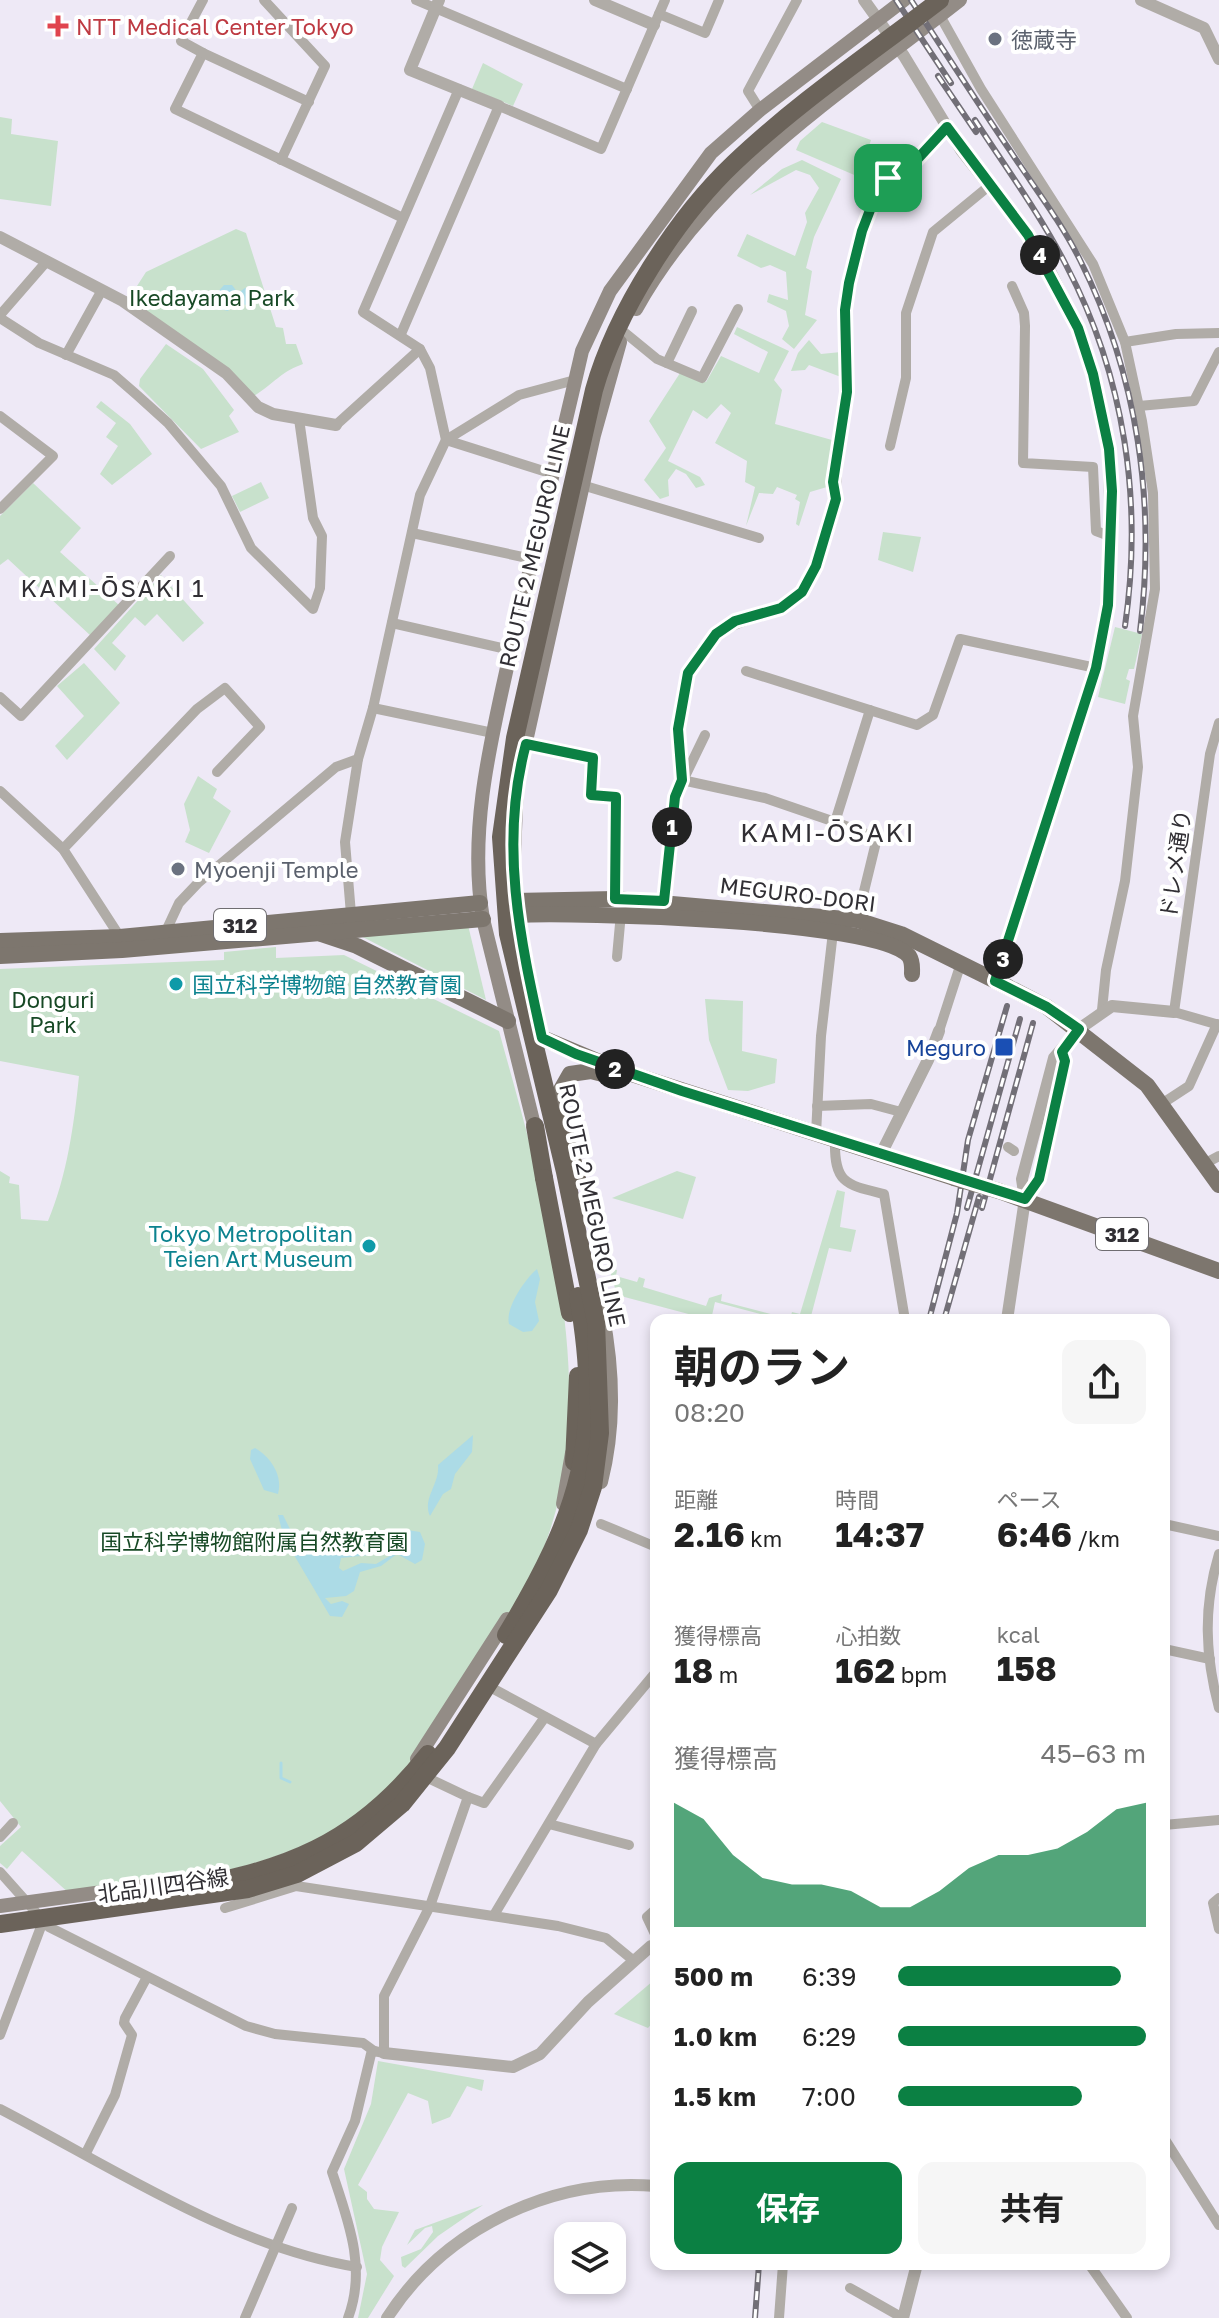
<!DOCTYPE html>
<html lang="ja">
<meta charset="utf-8">
<style>
:root{--surface:#fff;--page:#f6f6f6;--text:#222;--muted:#767676;--accent:#0b8043}
body{margin:0;font-family:"Golos Text","Noto Sans JP",sans-serif;background:var(--page);color:var(--text);height:100vh;display:flex;flex-direction:column;font-size:30px;white-space:nowrap}
*{box-sizing:border-box;margin:0}
p{font-size:26px;color:var(--muted)}
.icon{flex:none;width:44px;height:44px;fill:none;stroke:currentColor;stroke-width:2;stroke-linecap:round;stroke-linejoin:round}
.map{position:relative;flex:1;overflow:hidden}
.panel{position:absolute;left:650px;top:1314px;width:520px;height:956px;display:flex;flex-direction:column;background:var(--surface);border-radius:16px;box-shadow:0 4px 12px #0003}
.panel>*{flex:none}
.buttons{position:absolute;left:554px;top:2222px;display:grid;gap:16px}
.buttons a{display:grid;place-items:center;width:72px;height:72px;border-radius:16px;background:var(--surface);box-shadow:0 4px 12px #0003;font-size:40px}
.pin{position:absolute;display:grid;place-items:center;width:68px;height:68px;color:#fff;margin:-34px;border-radius:16px;box-shadow:0 4px 12px #0006}
.km{position:absolute;width:40px;height:40px;margin:-20px;border-radius:50%;background:#222;color:#fff;font-size:22px;line-height:40px;text-align:center}
.round{display:grid;place-items:center;flex:none;width:84px;height:84px;border-radius:16px;background:var(--page)}
.overview{display:flex;align-items:center;justify-content:space-between;height:136px;padding:0 24px}
h1{font-size:44px;font-weight:700;line-height:60px}
.metrics{display:grid;grid-template-columns:repeat(3,1fr);gap:12px;height:136px;padding:8px 24px}
.metrics div{display:grid;align-content:center}
.metrics b{font-size:34px;font-weight:700}
.metrics small{font-size:22px;font-weight:400}
.metrics p{font-size:22px}
.chart{height:224px;padding:16px 24px}
.chart p{display:flex;justify-content:space-between}
.chart svg{width:100%;height:144px;margin-top:8px;fill:var(--accent);opacity:.7}
.primary-button{display:flex;gap:16px;margin-top:auto;padding:16px 24px}
.primary-button a{flex:1;height:92px;border-radius:16px;background:var(--accent);color:#fff;font-size:32px;font-weight:700;line-height:92px;text-align:center}
.primary-button a+a{background:var(--page);color:var(--text)}
ul{padding:0 24px;list-style:none;font-size:26px}
li{display:grid;grid-template-columns:128px 96px 1fr;align-items:center;height:60px}
li i{height:20px;border-radius:10px;background:var(--accent)}
.map>svg:first-child{display:block}
.green{fill:#c8e1cc}
.water{fill:#acdbe6;fill-rule:evenodd}
.lines{fill:none;stroke-linecap:round;stroke-linejoin:round}
.stream{stroke:#acdbe6;stroke-width:3}
.minor{stroke:#b0aca7;stroke-width:10}
.tertiary{stroke:#b0aca7;stroke-width:12}
.secondary{stroke:#938c86;stroke-width:14}
.primary{stroke:#7d766e;stroke-width:16}
.motorway{stroke:#6b635a;stroke-width:18}
.rail-casing{stroke:#726f77;stroke-width:6}
.rail{stroke:#fff;stroke-width:3;stroke-dasharray:9;stroke-linecap:butt}
.primary-bridge{stroke:#7d766e;stroke-width:16}
.motorway-bridge{stroke:#6b635a;stroke-width:18}
.route-casing{stroke:#fff;stroke-width:16}
.route{stroke:#0b8043;stroke-width:10}
.health-dot{fill:#e0444e;stroke:#fff;stroke-width:3}
.worship-dot{fill:#6b7280;stroke:#fff;stroke-width:3}
.culture-dot{fill:#0f9aa8;stroke:#fff;stroke-width:3}
.transit-dot{fill:#1a4fb4;stroke:#fff;stroke-width:3}
.labels{text-anchor:middle;dominant-baseline:central;stroke-width:8;stroke-linejoin:round;paint-order:stroke}
.shield{fill:#fff;stroke:#6f6d71;stroke-width:2}
.shield-label{font-size:20px;font-weight:bold;fill:#312f34}
.health-label{font-size:22px;fill:#be3a42;stroke:#fff;text-anchor:start}
.worship-label{font-size:22px;fill:#5b616d;stroke:#fff;text-anchor:start}
.park-label{font-size:22px;fill:#174925;stroke:#fff}
.street-label{font-size:22px;fill:#312f34;stroke:#fff}
.culture-label{font-size:22px;fill:#0d838f;stroke:#fff;text-anchor:start}
.transit-label{font-size:22px;fill:#164399;stroke:#fff;text-anchor:end}
.neighbourhood-label{font-size:24px;letter-spacing:2px;fill:#312f34;stroke:#fff}
.quarter-label{font-size:26px;letter-spacing:2px;fill:#312f34;stroke:#fff}
</style>
<div class="map">
<svg width="1219" height="2318" viewBox="0 0 1219 2318">
<rect width="100%" height="100%" fill="#eee9f6"/>
<g class="green">
<polygon points="483,63 523,84 513,106 472,89"/>
<polygon points="0,117 12,119 11,134 58,141 51,206 0,199"/>
<polygon points="822,122 871,140 859,177 796,150 800,141"/>
<polygon points="802,160 841,179 814,237 806,268 812,271 805,315 817,320 794,349 782,339 789,326 786,311 767,302 769,294 788,300 786,272 770,265 761,268 737,256 747,234 795,256 807,222 805,213 819,188 810,175 796,170 750,195 782,169"/>
<path d="M236 229 246 233 276 327 283 328 286 344H296L303 364C282 371 273 384 254 396L128 300 146 272Z"/>
<polygon points="737,327 789,351 774,380 782,390 775,424 832,440 827,487 810,492 799,526 796,524 800,502 795,499 797,495 777,487 773,494 759,493 746,526 755,487 745,482 747,461 715,443 731,413 721,404 707,419 693,410 668,461 700,477 705,485 696,488 686,474 676,469 668,480 669,496 660,499 644,480 666,448 649,421 680,373 706,382 721,356 759,373 768,352 734,334"/>
<polygon points="809,340 821,354 841,352 841,377 809,365 805,370 791,371 798,353"/>
<polygon points="166,344 203,369 234,410 229,416 239,432 201,449 139,386 140,379"/>
<polygon points="101,401 130,424 152,454 112,485 100,474 118,446 106,437 116,423 96,407"/>
<polygon points="261,482 269,498 240,512 232,496"/>
<polygon points="33,483 81,528 60,552 120,606 91,636 8,559 0,565 0,516"/>
<polygon points="883,532 921,537 913,572 878,560"/>
<polygon points="161,575 204,623 183,642 157,614 145,626 135,617 112,643 126,656 115,671 94,649"/>
<polygon points="1115,627 1142,634 1134,669 1129,669 1126,679 1130,681 1125,704 1098,697"/>
<polygon points="84,663 120,703 67,760 55,746 84,716 57,686"/>
<polygon points="198,776 217,789 213,798 231,811 209,853 185,842 190,830 184,804"/>
<polygon points="468,925 486,1000 349,930"/>
<path d="M276 947V958L344 955 499 1031C541 1184 603 1384 547 1539 531 1585 501 1625 476 1665 459 1692 444 1722 425 1747 331 1870 211 1876 70 1894L22 1851 7 1869 0 1863V1846L21 1827 0 1801V1171L10 1177 9 1183 19 1185 21 1219 48 1221C67 1176 74 1125 79 1076L0 1061V969L224 960V952Z"/>
<polygon points="705,999 743,1001 742,1051 777,1059 775,1083 748,1091 728,1090 709,1040"/>
<polygon points="677,1171 696,1177 683,1219 612,1198"/>
<polygon points="837,1190 845,1192 840,1227 856,1230 851,1252 829,1248 810,1320 783,1320 715,1302 711,1320 617,1295 609,1268 617,1270 616,1276 637,1282 639,1277 645,1279 643,1287 706,1306 709,1298 722,1294 721,1301 790,1319 792,1312 800,1314"/>
<polygon points="653,1981 656,1981 656,2019 648,2028 614,2014"/>
<polygon points="378,2061 484,2080 482,2091 467,2086 450,2117 432,2124 428,2101 408,2093 358,2185 367,2192 367,2199 374,2209 399,2212 382,2247 380,2260 394,2276 368,2318 358,2318 367,2274 344,2169 371,2104"/>
<polygon points="483,2205 438,2236 405,2268 402,2266 401,2257 421,2249 433,2232 432,2226 425,2228 407,2245 415,2230"/>
</g>
<g class="water">
<polygon points="224,285 232,285 238,293 245,288 254,290 256,300 250,306 234,302 228,311 215,308 215,295"/>
<path d="M537 1269 540 1279 535 1302 539 1321 532 1331 523 1332 509 1324C505 1308 525 1279 537 1269Z"/>
<path d="M473 1435 472 1452 455 1474 451 1489 443 1494 430 1516C422 1498 440 1484 438 1465Z"/>
<path d="M255 1448C271 1457 283 1476 278 1494L264 1490 250 1459 251 1450Z"/>
<path d="M278 1515H283L290 1529 302 1536 322 1534 340 1546 376 1539 402 1529 420 1532 425 1544 422 1560 415 1564 397 1554 381 1566 360 1572 354 1591 346 1596 325 1598 331 1604 342 1601 349 1604 342 1617 330 1616 284 1538ZM389 1547 393 1554 376 1564 361 1563 343 1571 339 1568 341 1558 370 1555Z"/>
</g>
<g class="lines">
<polyline class="stream" points="281,1763 281,1778 290,1782"/>
<g class="minor">
<polyline points="203,0 181,41 203,53 175,109 403,218"/>
<polyline points="264,0 325,66 281,160"/>
<polyline points="416,0 627,89"/>
<polyline points="938,12 981,89 1093,264 1125,342 1142,421 1153,493 1155,589 1133,716 1138,767 1125,881 1106,970 1102,1010"/>
<polyline points="659,14 705,33 719,0"/>
<polyline points="203,53 309,102"/>
<polyline points="760,110 748,91 797,0"/>
<polyline points="1012,286 1024,313 1025,326 1023,463 1093,467 1096,531 1112,537"/>
<polyline points="0,315 47,261"/>
<polyline points="0,318 39,343 114,375 137,395 168,423 221,486 251,548 313,609 320,588 322,536 313,518 299,419"/>
<polyline points="624,332 657,359 702,378 738,309"/>
<polyline points="401,334 499,106 601,149 665,0"/>
<polyline points="1125,342 1176,334 1219,333"/>
<polyline points="66,355 102,290"/>
<polyline points="667,363 692,311"/>
<polyline points="1139,406 1194,401 1219,352"/>
<polyline points="0,416 53,456 0,509"/>
<polyline points="336,425 420,349"/>
<polyline points="446,440 430,368 420,349 363,312 459,89"/>
<polyline points="446,440 553,474"/>
<polyline points="890,446 906,378 906,313 933,232 989,186"/>
<polyline points="582,485 759,538"/>
<polyline points="412,533 532,559"/>
<polyline points="392,623 511,650"/>
<polyline points="746,671 917,725 933,715 960,639 1096,668"/>
<polyline points="0,697 21,716 170,556"/>
<polyline points="373,708 493,733"/>
<polyline points="1219,723 1210,754 1174,1012 1219,1025"/>
<polyline points="526,744 593,758 591,795 616,797 615,899"/>
<path d="M682 780C679 745 675 705 689 672 714 610 761 629 799 594 810 584 816 565 822 551 827 535 836 515 836 498 835 462 844 426 847 390 848 363 843 337 845 310 846 285 866 199 882 183 888 177 892 178 899 179L947 127"/>
<polyline points="682,780 765,798 835,822"/>
<polyline points="0,791 63,849 120,937"/>
<polyline points="63,849 197,709 225,688 260,727 217,772"/>
<polyline points="664,901 675,797 705,735"/>
<polyline points="351,914 345,842 358,759"/>
<polyline points="857,920 877,838 835,822 870,710"/>
<polyline points="165,933 179,903 198,883 336,767 358,759 373,708 420,495 446,440 519,395 575,380"/>
<polyline points="617,957 621,913"/>
<polyline points="939,1031 961,963"/>
<polyline points="1163,1103 1189,1086 1217,1024"/>
<polyline points="817,1106 871,1104 901,1112"/>
<polyline points="816,1134 821,1036 833,932"/>
<path d="M835 1141C834 1184 847 1185 884 1194L905 1320"/>
<polyline points="1008,1147 1014,1151"/>
<polyline points="1204,1164 1219,1156"/>
<polyline points="655,1458 656,1448"/>
<polyline points="601,1524 656,1547"/>
<polyline points="1164,1524 1219,1536"/>
<path d="M1219 1554C1203 1607 1205 1655 1219 1708"/>
<polyline points="1164,1649 1210,1659"/>
<polyline points="490,1687 596,1744"/>
<polyline points="468,1797 484,1803 545,1717"/>
<polyline points="549,1824 629,1845"/>
<polyline points="1164,1825 1219,1820"/>
<polyline points="0,1837 13,1823"/>
<polyline points="0,1872 49,1927 246,2026 275,2034 363,2043 374,2051"/>
<polyline points="1219,1898 1213,1903 1219,1929"/>
<polyline points="225,1908 296,1886 558,1926 606,1938 634,1961"/>
<polyline points="656,1909 647,1917 656,1936"/>
<polyline points="494,1915 596,1744 656,1672"/>
<polyline points="0,2035 42,1924"/>
<path d="M0 2109C112 2167 232 2247 357 2267"/>
<polyline points="1164,2138 1219,2225"/>
<polyline points="86,2153 115,2095 132,2035 124,2023 125,2018 147,1977"/>
<polyline points="1089,2264 1127,2318"/>
<polyline points="850,2288 903,2318"/>
<polyline points="245,2318 292,2208"/>
<path d="M348 2318C367 2268 348 2220 332 2172L355 2121 371 2054 374 2051 384 2053V1996L430 1906 468 1797 430 1779"/>
<polyline points="779,2318 783,2264"/>
</g>
<g class="tertiary">
<polyline points="439,0 410,70 499,106"/>
<polyline points="595,0 654,25"/>
<polyline points="864,0 904,56 961,150 1028,235 1049,269 1078,328 1093,374 1109,449 1111,549 1108,605 1096,668 995,981"/>
<polyline points="1141,0 1204,28 1219,59"/>
<polyline points="0,237 123,301 226,373 258,407 273,414 336,425"/>
<polyline points="880,1156 928,1060 939,1031"/>
<polyline points="1025,1199 1037,1183 1065,1061 1062,1052"/>
<polyline points="1007,1320 1025,1199 1022,1179 1054,1058 1079,1029 1112,1006 1174,1012"/>
<polyline points="384,2053 513,2067 540,2054 588,2002 651,1946 656,1946"/>
<path d="M387 2318C444 2229 551 2177 656 2186"/>
<polyline points="903,2318 917,2264"/>
</g>
<g class="secondary">
<path d="M636 309C711 174 842 93 960 0"/>
<polyline points="513,881 517,782 594,435 620,342"/>
<polyline points="515,906 540,1030"/>
<path d="M536 1133 483 919C468 830 491 740 510 654 533 553 559 452 582 351L610 291 711 153 760 110 904 0"/>
<path d="M601 1482C615 1427 613 1367 602 1312"/>
<polyline points="563,1504 572,1453"/>
<polyline points="417,1759 507,1619"/>
<polyline points="0,1906 182,1881"/>
</g>
<g class="primary">
<polyline points="514,901 615,899 857,920 901,934 1008,987"/>
<path d="M516 915C574 912 877 919 909 956 913 962 912 968 912 974"/>
<polyline points="321,934 357,946 508,1021"/>
<polyline points="0,941 120,937 480,903"/>
<polyline points="0,956 122,950 483,919"/>
<polyline points="1047,1007 1147,1085 1219,1185"/>
<polyline points="542,1038 616,1069 954,1178"/>
<polyline points="557,1107 558,1095 570,1074 591,1071 610,1076"/>
<polyline points="999,1191 1219,1271"/>
</g>
<g class="motorway">
<polyline points="560,1117 577,1177"/>
<polyline points="535,1126 544,1178"/>
<polyline points="574,1462 578,1376"/>
</g>
<defs>
<g id="rail">
<polyline points="896,0 951,83"/>
<path d="M911 0C944 51 977 102 1011 152 1034 187 1061 222 1080 260 1138 376 1156 503 1140 631"/>
<polyline points="938,76 976,132"/>
<path d="M975 120C1006 168 1040 214 1066 265 1125 377 1143 502 1125 626"/>
<polyline points="967,1208 1020,1019"/>
<polyline points="982,1208 1033,1023"/>
<polyline points="929,1320 957,1213 968,1140 1007,1006"/>
<polyline points="944,1320 979,1197"/>
<polyline points="755,2318 759,2264"/>
</g>
</defs>
<use href="#rail" class="rail-casing"/>
<use href="#rail" class="rail"/>
<g class="primary-bridge">
<polyline points="1008,987 1047,1007"/>
<polyline points="954,1178 999,1191"/>
</g>
<g class="motorway-bridge">
<polyline points="544,1178 570,1313"/>
<path d="M506 1635C580 1512 603 1440 578 1296"/>
<path d="M173 1889C284 1872 358 1844 428 1754"/>
<path d="M0 1924 248 1889 297 1874 356 1843 402 1804 447 1748 549 1590 579 1530 593 1487 600 1433 596 1322 565 1172 508 934 501 837 515 738 594 390C616 312 676 218 734 163 797 103 871 53 940 0"/>
</g>
</g>
<g class="lines">
<defs>
<path id="route" d="M947 127 1028 235 1078 328 1093 374 1109 449 1112 491 1108 605 1096 668 995 981 1047 1007 1079 1029 1062 1052 1065 1061 1039 1179 1025 1199 682 1091 576 1054 542 1038C520 939 499 844 526 744L593 758 591 795 616 797 615 899 664 901 675 797 682 780 678 729 688 673 716 634 735 621 781 608 802 592 816 566 836 499 833 482 847 392 845 310 849 283 862 231 880 184 888 178 899 179Z"/>
</defs>
<use href="#route" class="route-casing"/>
<use href="#route" class="route"/>
</g>
<path class="health-dot" d="M54 14h8v8h8v8h-8v8h-8v-8h-8v-8h8z"/>
<g class="worship-dot">
<circle cx="995" cy="39" r="8"/>
<circle cx="178" cy="869" r="8"/>
</g>
<g class="culture-dot">
<circle cx="176" cy="984" r="8"/>
<circle cx="369" cy="1246" r="8"/>
</g>
<rect class="transit-dot" x="994" y="1037" width="20" height="20" rx="4"/>
<g class="labels">
<g class="shield">
<rect x="214" y="909" width="52" height="32" rx="6"/>
<rect x="1096" y="1218" width="52" height="32" rx="6"/>
</g>
<g class="shield-label">
<text x="240" y="925">312</text>
<text x="1122" y="1234">312</text>
</g>
<g class="health-label">
<text x="76" y="26">NTT Medical Center Tokyo</text>
</g>
<g class="worship-label">
<text x="1011" y="39">徳蔵寺</text>
<text x="194" y="869">Myoenji Temple</text>
</g>
<g class="park-label">
<text x="212" y="297">Ikedayama Park</text>
<text x="53" y="999">Donguri<tspan x="53" dy="25">Park</tspan></text>
<text x="254" y="1541">国立科学博物館附属自然教育園</text>
</g>
<g class="street-label">
<text transform="translate(534 546) rotate(-77)">ROUTE 2 MEGURO LINE</text>
<text transform="translate(1175 864) rotate(-82)">ドレメ通り</text>
<text transform="translate(798 894) rotate(7)">MEGURO-DORI</text>
<text transform="translate(593 1205) rotate(78)">ROUTE 2 MEGURO LINE</text>
<text transform="translate(163 1885) rotate(-8)">北品川四谷線</text>
</g>
<g class="culture-label">
<text x="192" y="984">国立科学博物館 自然教育園</text>
<text x="353" y="1233" text-anchor="end">Tokyo Metropolitan<tspan x="353" dy="25">Teien Art Museum</tspan></text>
</g>
<g class="transit-label">
<text x="986" y="1047">Meguro</text>
</g>
<g class="neighbourhood-label">
<text x="113" y="587">KAMI-ŌSAKI 1</text>
</g>
<g class="quarter-label">
<text x="828" y="832">KAMI-ŌSAKI</text>
</g>
</g>
</svg>
<div class="buttons">
<a><svg class="icon" aria-label="layers" viewBox="0 0 24 24"><path d="M12 4l9 5-9 5-9-5zM3 14l9 5 9-5"/></svg></a>
</div>
<div class="pin" style="left:888px;top:178px;background:#1e9e55"><svg class="icon" aria-label="arrive" viewBox="0 0 24 24"><path d="M6 21V4h12l-3 4 3 4H6"/></svg></div>
<b class="km" style="left:672px;top:827px">1</b>
<b class="km" style="left:615px;top:1069px">2</b>
<b class="km" style="left:1003px;top:959px">3</b>
<b class="km" style="left:1040px;top:255px">4</b>
<section class="panel">
<div class="overview"><div><h1>朝のラン</h1><p>08:20</p></div><a class="round"><svg class="icon" aria-label="share" viewBox="0 0 24 24"><path d="M12 15V3M7 8l5-5 5 5M5 13v7h14v-7"/></svg></a></div>
<div class="metrics">
<div><p>距離</p><b>2.16<small> km</small></b></div>
<div><p>時間</p><b>14:37</b></div>
<div><p>ペース</p><b>6:46<small> /km</small></b></div>
</div>
<div class="metrics">
<div><p>獲得標高</p><b>18<small> m</small></b></div>
<div><p>心拍数</p><b>162<small> bpm</small></b></div>
<div><p>kcal</p><b>158</b></div>
</div>
<div class="chart"><p><span>獲得標高</span>45–63 m</p>
<svg viewBox="0 0 160 44" preserveAspectRatio="none"><path d="M0 44V6L10 11L20 22L30 29L40 31L50 31L60 33L70 38L80 38L90 33L100 26L110 22L120 22L130 20L140 15L150 8L160 6V44z"/></svg>
</div>
<ul>
<li><b>500 m</b>6:39<i style="width:90%"></i></li>
<li><b>1.0 km</b>6:29<i style="width:100%"></i></li>
<li><b>1.5 km</b>7:00<i style="width:74%"></i></li>
</ul>
<div class="primary-button"><a>保存</a><a>共有</a></div>
</section>
</div>
